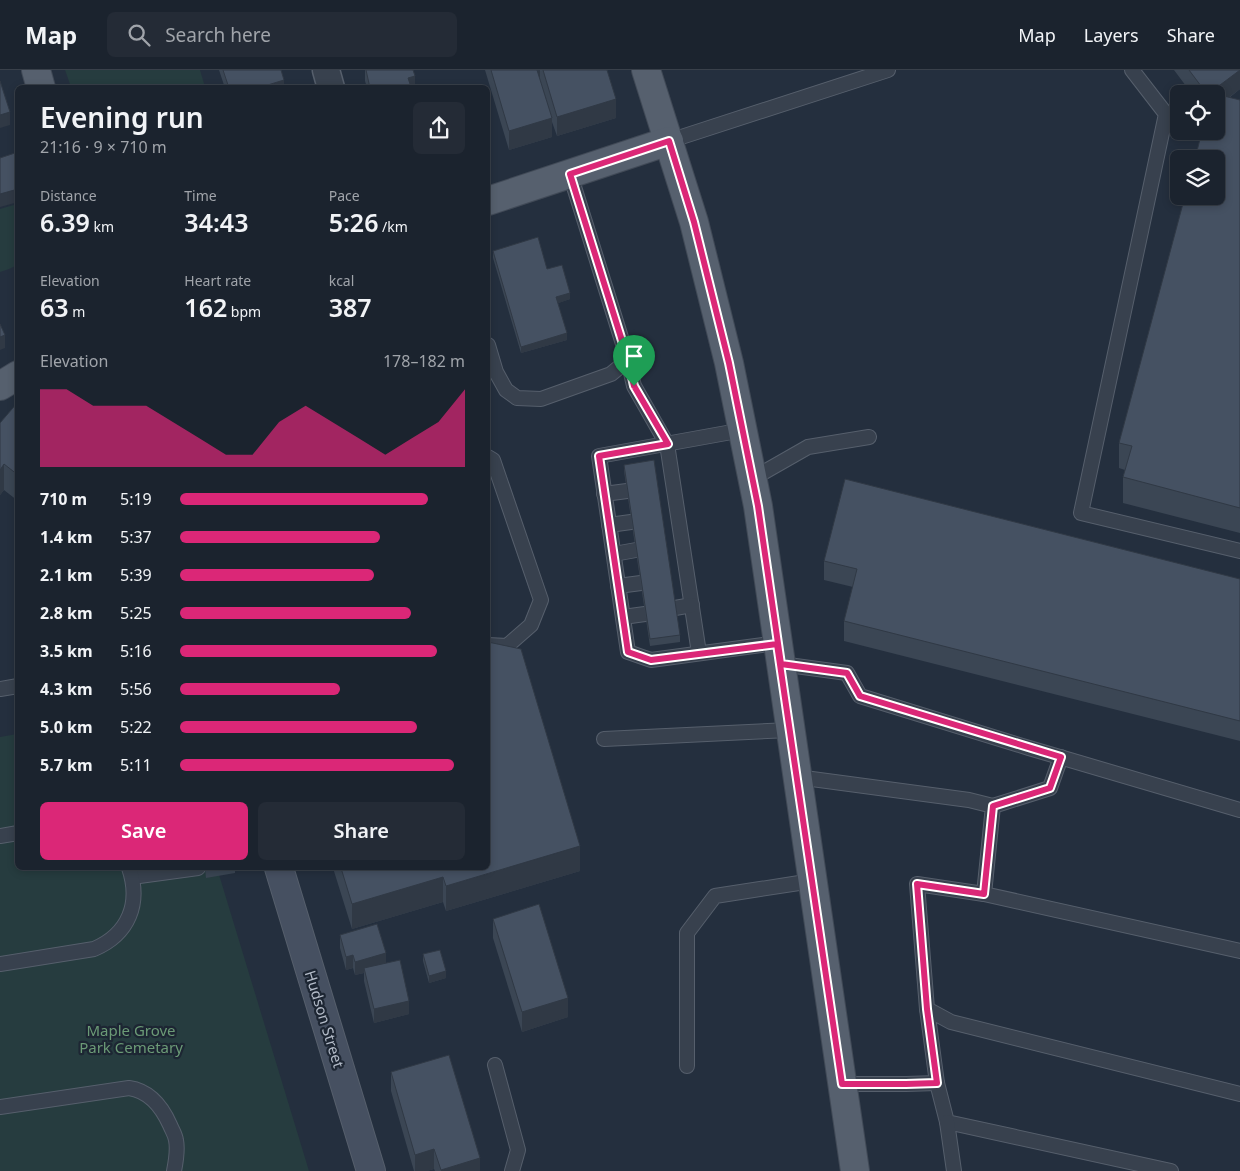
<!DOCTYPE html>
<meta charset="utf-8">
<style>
:root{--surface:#1b232e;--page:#242b36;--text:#f1f3f6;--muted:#a0a4aa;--line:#39404a;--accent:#db2777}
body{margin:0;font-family:"Noto Sans",sans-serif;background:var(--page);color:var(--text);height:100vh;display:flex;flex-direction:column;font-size:19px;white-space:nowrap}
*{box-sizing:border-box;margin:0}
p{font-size:16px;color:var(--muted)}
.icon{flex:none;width:28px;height:28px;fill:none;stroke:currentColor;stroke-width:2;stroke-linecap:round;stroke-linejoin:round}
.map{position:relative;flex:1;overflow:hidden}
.drawer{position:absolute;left:15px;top:15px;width:475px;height:785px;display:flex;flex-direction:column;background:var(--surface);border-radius:8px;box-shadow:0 2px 8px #0003,0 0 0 1px var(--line)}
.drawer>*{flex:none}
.tools{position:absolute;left:1170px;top:15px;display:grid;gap:10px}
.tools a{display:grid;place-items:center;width:55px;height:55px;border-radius:8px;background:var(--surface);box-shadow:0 2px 8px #0003,0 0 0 1px var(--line);font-size:25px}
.pin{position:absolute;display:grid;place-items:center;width:42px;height:42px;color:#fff;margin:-51px -21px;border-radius:50% 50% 50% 0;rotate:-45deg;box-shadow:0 0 5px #0007}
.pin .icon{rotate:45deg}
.round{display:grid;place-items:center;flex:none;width:52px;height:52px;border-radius:8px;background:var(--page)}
.headline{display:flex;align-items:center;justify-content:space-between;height:85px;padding:0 25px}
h1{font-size:28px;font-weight:600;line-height:38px}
.metrics{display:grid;grid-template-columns:repeat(3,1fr);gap:8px;height:85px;padding:5px 25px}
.metrics div{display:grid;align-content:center}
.metrics b{font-size:25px;font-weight:600}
.metrics small{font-size:14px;font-weight:400}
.metrics p{font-size:14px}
.chart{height:140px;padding:10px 25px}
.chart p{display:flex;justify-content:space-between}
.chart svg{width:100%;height:90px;margin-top:5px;fill:var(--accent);opacity:.7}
.action{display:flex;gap:10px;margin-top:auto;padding:10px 25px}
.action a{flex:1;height:58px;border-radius:8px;background:var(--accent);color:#fff;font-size:20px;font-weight:600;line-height:58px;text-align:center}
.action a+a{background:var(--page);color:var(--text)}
ul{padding:0 25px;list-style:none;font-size:16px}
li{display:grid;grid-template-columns:80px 60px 1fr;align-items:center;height:38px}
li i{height:12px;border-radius:6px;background:var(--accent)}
header{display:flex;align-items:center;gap:30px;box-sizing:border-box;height:70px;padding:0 25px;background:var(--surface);border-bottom:1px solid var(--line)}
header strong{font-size:24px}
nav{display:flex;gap:28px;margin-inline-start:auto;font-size:18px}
.search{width:350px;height:45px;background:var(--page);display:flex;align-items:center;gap:12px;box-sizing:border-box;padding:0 18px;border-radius:8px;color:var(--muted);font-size:19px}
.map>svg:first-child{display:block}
.green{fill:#263c3f}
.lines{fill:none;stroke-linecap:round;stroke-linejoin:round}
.service-casing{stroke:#565f6c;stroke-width:16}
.minor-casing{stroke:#565f6c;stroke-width:29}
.secondary-casing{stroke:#565f6c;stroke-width:30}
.primary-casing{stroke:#414a57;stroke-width:30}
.service{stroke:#38414e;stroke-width:14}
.minor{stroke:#38414e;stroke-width:26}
.secondary{stroke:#465061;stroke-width:28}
.primary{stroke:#56606e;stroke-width:28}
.wall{fill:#3b4654}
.shaded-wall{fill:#303945}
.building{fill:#455162;stroke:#303945}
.route-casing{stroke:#fff;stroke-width:10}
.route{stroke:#db2777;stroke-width:6}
.labels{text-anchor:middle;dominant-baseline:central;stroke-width:4.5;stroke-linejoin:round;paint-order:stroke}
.street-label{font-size:15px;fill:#b4bcc9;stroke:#1d2633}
.park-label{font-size:15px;fill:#6b9a76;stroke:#1d2633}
</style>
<header>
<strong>Map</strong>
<div class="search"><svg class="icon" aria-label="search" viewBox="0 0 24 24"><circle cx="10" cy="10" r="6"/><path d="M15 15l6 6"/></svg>Search here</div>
<nav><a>Map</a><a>Layers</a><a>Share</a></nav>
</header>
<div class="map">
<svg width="1240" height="1101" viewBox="0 0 1240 1101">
<rect width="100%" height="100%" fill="#242f3e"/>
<g class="green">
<polygon points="65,0 200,0 205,17 71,17"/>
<polygon points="17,134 17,195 9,199 0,202 0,139"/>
<polygon points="17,664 18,798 217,798 309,1101 0,1101 0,667"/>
</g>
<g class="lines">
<defs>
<g id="service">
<polyline points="1132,0 1166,44 1081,443 1240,481"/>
<polyline points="669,71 888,0"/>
<polyline points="570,104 628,290"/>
<polyline points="488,275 496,302 506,320 517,328 541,329 611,304 628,290 634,316 667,374 699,583"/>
<polyline points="743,360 599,386 628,582 651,590 777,573"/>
<polyline points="488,387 493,390 541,530 531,555 507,576 488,575"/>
<polyline points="752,409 808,377 869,367"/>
<polyline points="604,424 627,421"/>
<polyline points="609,455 631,452"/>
<polyline points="614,484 636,480"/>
<polyline points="618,516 641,513"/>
<polyline points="675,538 692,535"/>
<polyline points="623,547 645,544"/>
<polyline points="781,594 847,603 860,626 1029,678 1240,740"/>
<polyline points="0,619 18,616"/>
<polyline points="604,669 790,660"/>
<polyline points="797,707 969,730 993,736 984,824 917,814 927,939 951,952 1240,1024"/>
<polyline points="993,736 1050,718 1061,687"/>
<polyline points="0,766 18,763"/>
<polyline points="132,807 198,798"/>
<polyline points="984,824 1240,881"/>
<path d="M0 894 94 879C129 864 141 833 129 798"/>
<polyline points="927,939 937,1013"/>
<polyline points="495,995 518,1080 512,1101"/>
<polyline points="687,996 687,863 715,826 812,811"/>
<polyline points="842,1014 906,1014 937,1013 947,1052 1171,1101"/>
<path d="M0 1037 129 1018C150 1021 162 1037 170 1055 172 1060 175 1064 176 1070 178 1080 176 1091 174 1101"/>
<polyline points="947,1052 954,1101"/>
</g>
<polyline id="minor" points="326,0 331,18"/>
<polyline id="secondary" points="279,798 371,1101"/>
<g id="primary">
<polyline points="36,0 41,18"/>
<polyline points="646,0 694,152 729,293 758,436 855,1101"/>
<polyline points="488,131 669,71"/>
<polyline points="0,316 18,305"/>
</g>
</defs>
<use href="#service" class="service-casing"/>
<use href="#minor" class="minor-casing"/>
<use href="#secondary" class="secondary-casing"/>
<use href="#primary" class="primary-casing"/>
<use href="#service" class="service"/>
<use href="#minor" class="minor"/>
<use href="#secondary" class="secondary"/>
<use href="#primary" class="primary"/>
</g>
<g class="wall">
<polygon points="219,0 281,0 284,18 225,18"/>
<polygon points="365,0 413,0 415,18 367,18 365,11"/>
<polygon points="485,0 607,0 616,48 557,66 552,52 552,67 509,80"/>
<polygon points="1174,0 1240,0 1240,19 1229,28 1240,30 1240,463 1123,433 1123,407 1125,400 1119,398 1119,373 1216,24 1192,24"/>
<polygon points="493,181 547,199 570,229 558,233 567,270 521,283 493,188"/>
<polygon points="18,332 18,431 4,420 0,425 0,353"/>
<polygon points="624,395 680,565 680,572 650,576 624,401"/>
<polygon points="824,491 1240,509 1240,671 844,571 844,551 853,517 824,510"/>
<polygon points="205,798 235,798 235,803 206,808"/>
<polygon points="333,798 488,798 580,801 446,841 443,832 352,859"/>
<polygon points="493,849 568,947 522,962 493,868"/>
<polygon points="340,865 386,893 409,944 374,953 364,911 364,903 355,905 353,898 346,900 340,878"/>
<polygon points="423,884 446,908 429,913 423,891"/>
<polygon points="391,1002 480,1101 435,1101 434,1099 427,1101 414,1101 391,1021"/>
</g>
<g class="shaded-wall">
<polygon points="536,0 540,0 540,12"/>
<polygon points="1240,0 1240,19 1216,37 1216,24 1208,24"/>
<polygon points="415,6 415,18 408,18 408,8"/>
<polygon points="284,10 284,18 258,18"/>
<polygon points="616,29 616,48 557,66 557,47"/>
<polygon points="10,42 10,55 0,58 0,45"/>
<polygon points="552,48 552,67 509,80 509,61"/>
<polygon points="18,119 18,132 0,137 0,124"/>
<polygon points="570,223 570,229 556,234 556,227"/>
<polygon points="567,263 567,270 521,283 521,277"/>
<polygon points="5,265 5,278 0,280 0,267"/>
<polygon points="4,394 4,420 0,425 0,400"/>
<polygon points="580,776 580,801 446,841 446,816"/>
<polygon points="443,807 443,832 352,859 352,834"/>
<polygon points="386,883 386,897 364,898 364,903 355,905 355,892"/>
<polygon points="353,885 353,898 346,900 346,887"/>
<polygon points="446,901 446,908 429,913 429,906"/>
<polygon points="568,928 568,947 522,962 522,942"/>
<polygon points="409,931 409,944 374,953 374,939"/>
<polygon points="434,1079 434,1099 427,1101 415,1101 415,1085"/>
<polygon points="480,1088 480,1101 441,1101 441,1100"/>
</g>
<g class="building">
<polygon points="223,0 281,0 284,10 258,18 229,18"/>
<polygon points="366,0 413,0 415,6 408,8 411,17 370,18"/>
<polygon points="491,0 537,0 552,48 509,61"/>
<polygon points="543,0 607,0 616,29 557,47"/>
<polygon points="1189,0 1240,0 1208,24 1207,24"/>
<polygon points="0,11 10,42 0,45"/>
<polygon points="1216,24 1240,30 1240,438 1123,407 1132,376 1119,373 1185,126 1216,126 1216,89 1195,89 1202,61 1216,61"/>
<polygon points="18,82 18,119 0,124 0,88"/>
<polygon points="538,167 547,199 562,195 570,223 556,227 567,263 521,277 493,181"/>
<polygon points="0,254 5,265 0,267"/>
<polygon points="18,332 18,405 4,394 0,400 0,353"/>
<polygon points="654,390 680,565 650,569 624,395"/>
<polygon points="845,409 1240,509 1240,651 844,551 857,499 824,491"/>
<polygon points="488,572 521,579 580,776 446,816 443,807 352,834 341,798 488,798"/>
<polygon points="539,834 568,928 522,942 493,849"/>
<polygon points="377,854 386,883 355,892 353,885 346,887 340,865"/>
<polygon points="440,880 446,901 429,906 423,884"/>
<polygon points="400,890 409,931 374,939 364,898"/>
<polygon points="449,985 480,1088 441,1100 434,1079 415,1085 391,1002"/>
</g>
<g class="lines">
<defs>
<polyline id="route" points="634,316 668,374 599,386 628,582 651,590 777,574 842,1014 906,1014 937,1013 927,939 917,814 984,824 993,736 1050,718 1061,687 860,626 847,603 781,594 758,436 729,293 694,152 669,71 570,104 628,290 634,316"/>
</defs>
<use href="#route" class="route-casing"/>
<use href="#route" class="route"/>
</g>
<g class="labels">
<g class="street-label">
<text transform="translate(325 949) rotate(73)">Hudson Street</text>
</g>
<g class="park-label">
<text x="131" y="960">Maple Grove<tspan x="131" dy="17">Park Cemetary</tspan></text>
</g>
</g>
</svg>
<div class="tools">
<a><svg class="icon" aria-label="locate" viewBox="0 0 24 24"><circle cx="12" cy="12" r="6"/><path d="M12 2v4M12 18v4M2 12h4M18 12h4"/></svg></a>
<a><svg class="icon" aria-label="layers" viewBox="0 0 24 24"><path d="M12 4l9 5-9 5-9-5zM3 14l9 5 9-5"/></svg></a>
</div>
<div class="pin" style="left:634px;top:316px;background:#1e9e55"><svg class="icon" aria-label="arrive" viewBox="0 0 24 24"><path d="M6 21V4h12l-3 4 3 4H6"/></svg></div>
<section class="drawer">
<div class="headline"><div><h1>Evening run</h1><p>21:16 · 9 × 710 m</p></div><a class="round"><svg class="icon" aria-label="share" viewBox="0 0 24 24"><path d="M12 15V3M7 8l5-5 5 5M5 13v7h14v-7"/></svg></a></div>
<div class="metrics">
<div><p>Distance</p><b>6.39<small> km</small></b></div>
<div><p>Time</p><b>34:43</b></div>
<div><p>Pace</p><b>5:26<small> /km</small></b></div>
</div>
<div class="metrics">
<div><p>Elevation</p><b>63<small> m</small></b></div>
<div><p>Heart rate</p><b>162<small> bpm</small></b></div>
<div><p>kcal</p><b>387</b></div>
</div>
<div class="chart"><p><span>Elevation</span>178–182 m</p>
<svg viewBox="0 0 160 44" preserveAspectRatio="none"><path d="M0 44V6L10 6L20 14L30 14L40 14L50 22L60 30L70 38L80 38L90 22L100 14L110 22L120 30L130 38L140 30L150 22L160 6V44z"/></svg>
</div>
<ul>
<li><b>710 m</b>5:19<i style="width:87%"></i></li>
<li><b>1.4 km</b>5:37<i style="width:70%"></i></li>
<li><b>2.1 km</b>5:39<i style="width:68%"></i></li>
<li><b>2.8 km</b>5:25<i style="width:81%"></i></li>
<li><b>3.5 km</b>5:16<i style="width:90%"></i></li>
<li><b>4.3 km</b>5:56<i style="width:56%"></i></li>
<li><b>5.0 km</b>5:22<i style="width:83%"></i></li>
<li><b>5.7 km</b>5:11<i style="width:96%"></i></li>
</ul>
<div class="action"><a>Save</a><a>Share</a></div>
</section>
</div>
